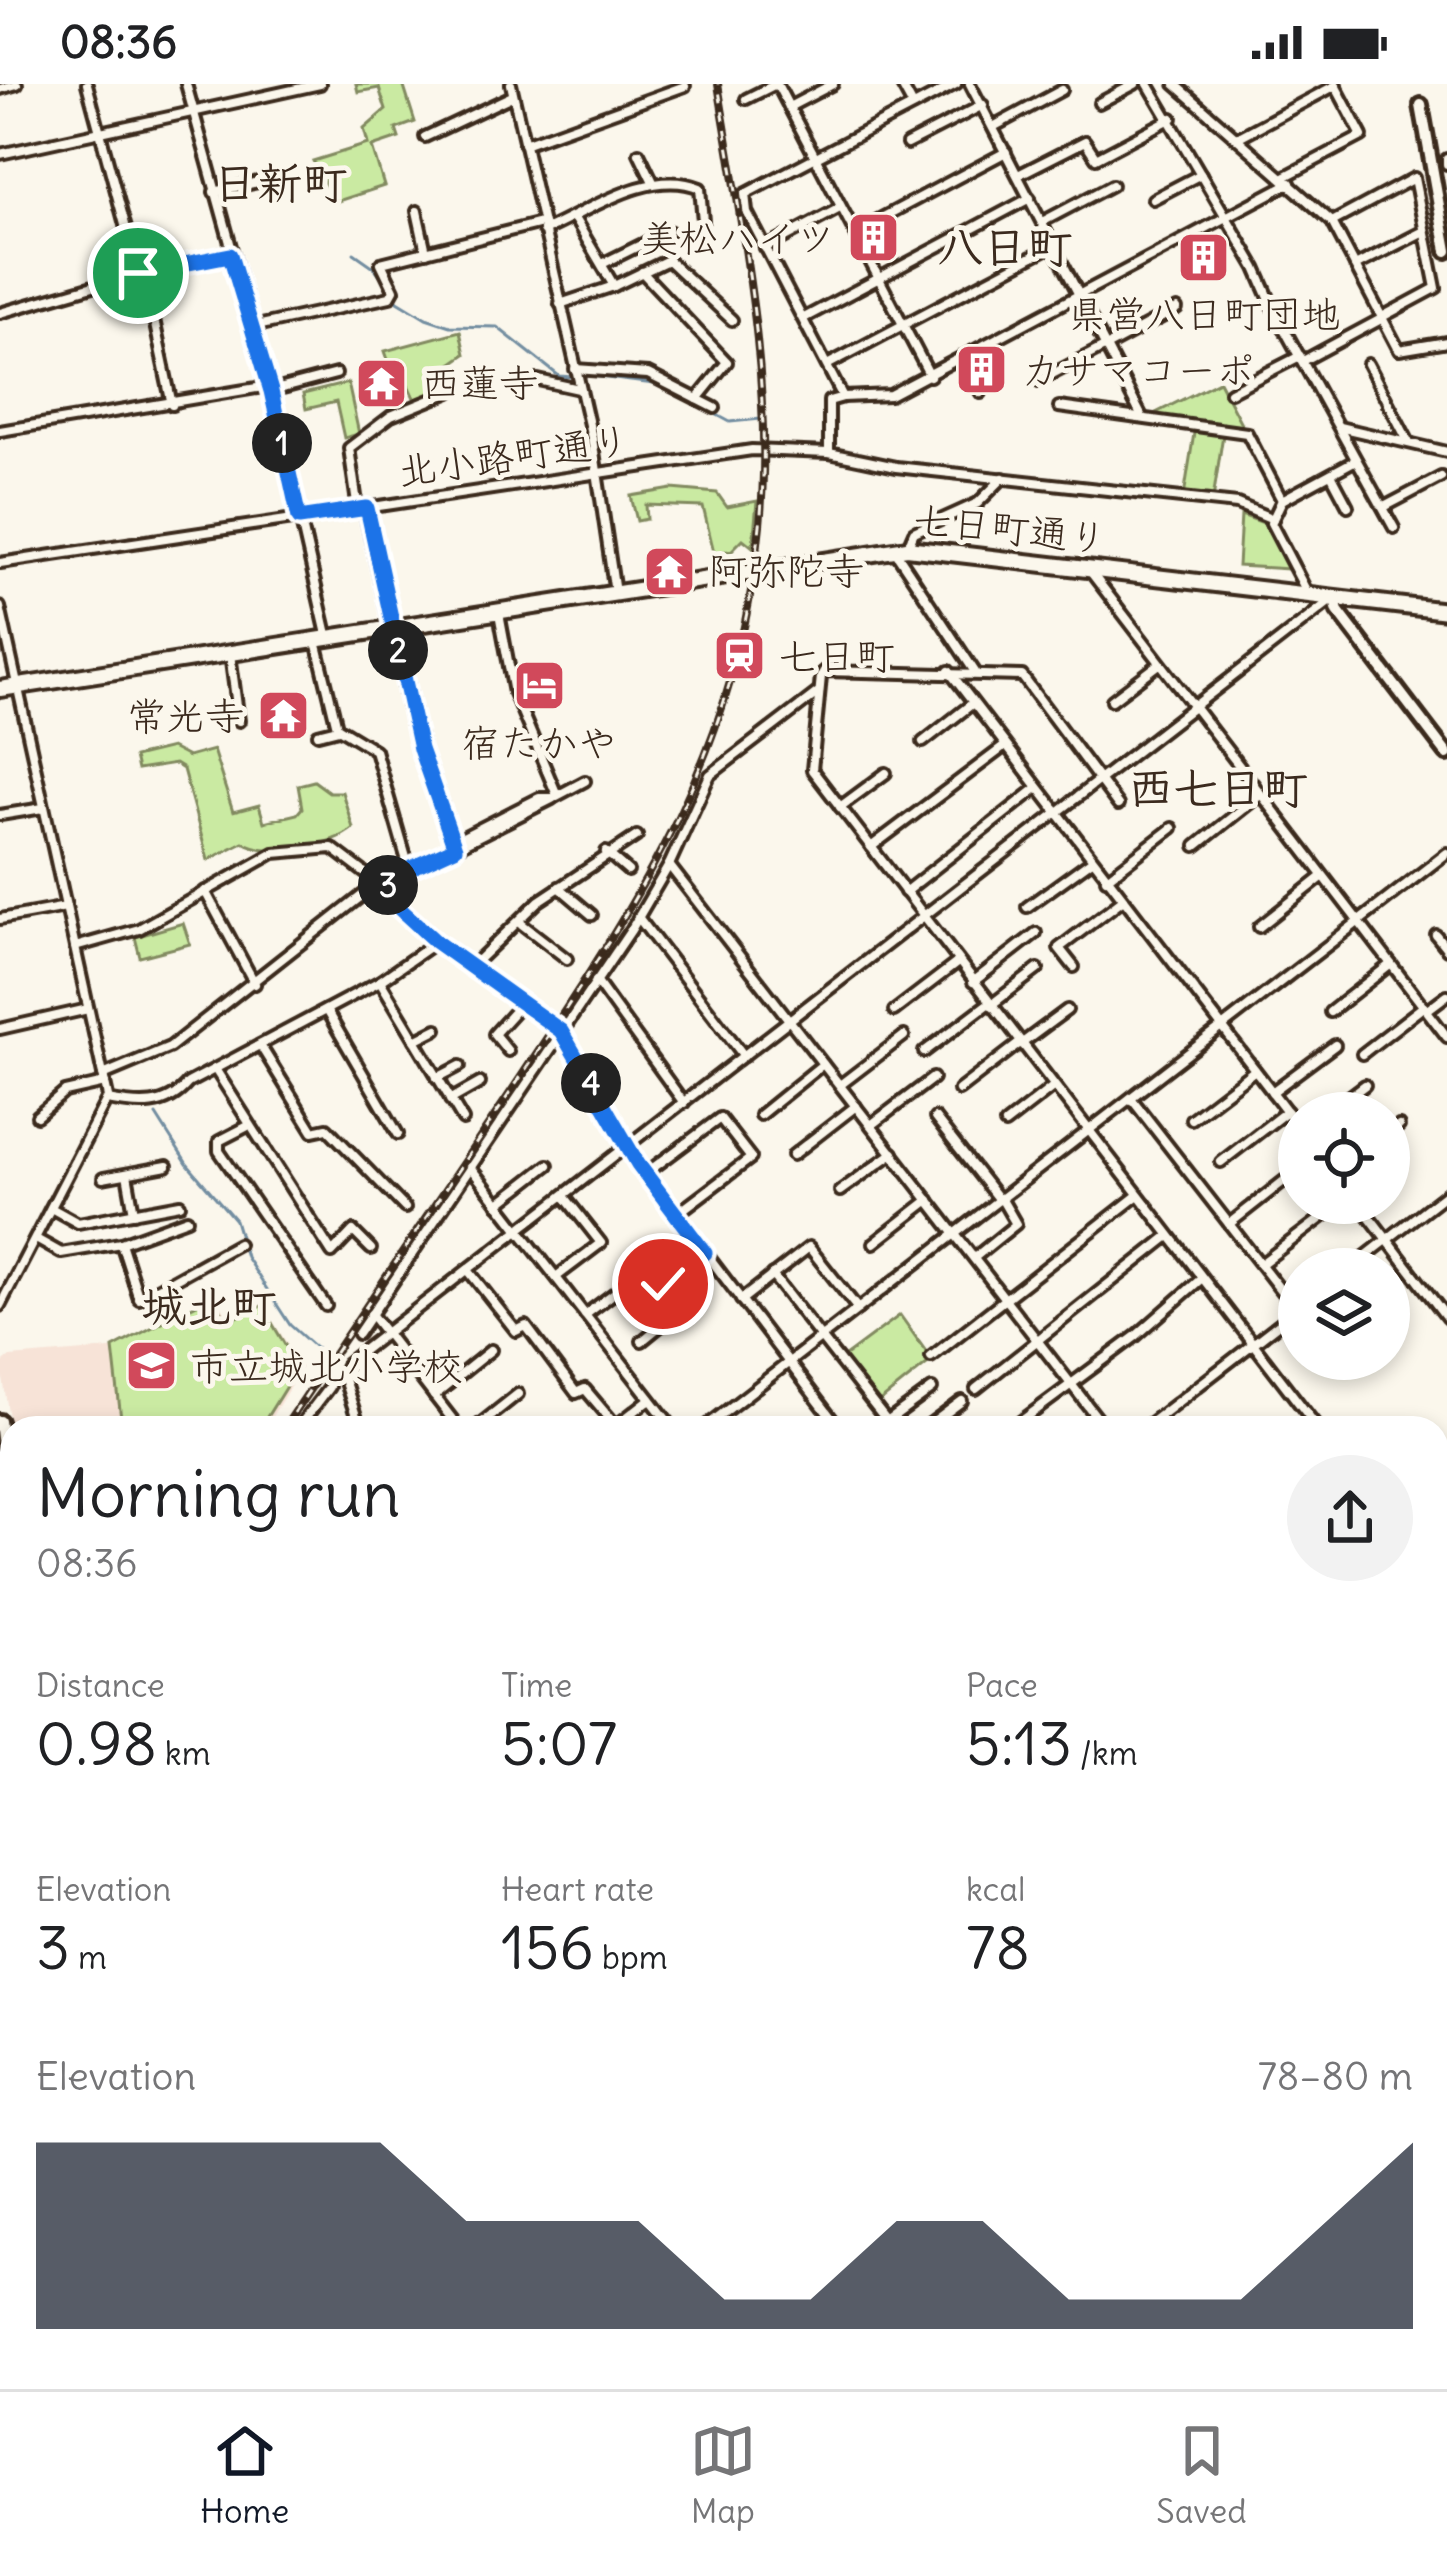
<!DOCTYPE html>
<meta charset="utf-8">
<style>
:root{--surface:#fff;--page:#f2f2f2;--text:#202124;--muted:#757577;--line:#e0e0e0;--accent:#111827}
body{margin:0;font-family:Delius,"Klee One",sans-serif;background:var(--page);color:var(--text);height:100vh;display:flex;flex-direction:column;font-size:45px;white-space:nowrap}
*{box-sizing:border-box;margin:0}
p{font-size:39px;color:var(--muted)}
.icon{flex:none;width:66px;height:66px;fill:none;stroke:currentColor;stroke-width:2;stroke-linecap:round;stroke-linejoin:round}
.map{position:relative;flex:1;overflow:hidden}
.sheet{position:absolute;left:0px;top:1332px;width:1449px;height:975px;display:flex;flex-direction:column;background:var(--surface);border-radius:36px 36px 0 0;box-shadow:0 6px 18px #0003}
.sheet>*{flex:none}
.tools{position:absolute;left:1278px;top:1008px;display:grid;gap:24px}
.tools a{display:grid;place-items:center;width:132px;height:132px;border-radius:50%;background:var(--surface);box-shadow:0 6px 18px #0003;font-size:60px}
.pin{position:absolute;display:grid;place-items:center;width:102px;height:102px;color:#fff;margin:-51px;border:6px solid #fff;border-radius:50%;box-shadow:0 3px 12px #0007}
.km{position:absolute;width:60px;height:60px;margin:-30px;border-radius:50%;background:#222;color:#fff;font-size:33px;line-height:60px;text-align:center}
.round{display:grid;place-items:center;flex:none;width:126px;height:126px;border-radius:63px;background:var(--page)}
.summary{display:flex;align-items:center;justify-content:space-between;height:204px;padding:0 36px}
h1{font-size:66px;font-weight:600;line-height:90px}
.stats{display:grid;grid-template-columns:repeat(3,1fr);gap:18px;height:204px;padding:12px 36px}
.stats div{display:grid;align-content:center}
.stats b{font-size:60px;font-weight:600}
.stats small{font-size:33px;font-weight:400}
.stats p{font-size:33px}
.chart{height:336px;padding:24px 36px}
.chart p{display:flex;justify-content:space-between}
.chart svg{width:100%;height:216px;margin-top:12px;fill:var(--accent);opacity:.7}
.status{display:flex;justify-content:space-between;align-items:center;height:84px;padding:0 60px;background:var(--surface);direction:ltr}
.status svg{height:33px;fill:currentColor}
.tab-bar{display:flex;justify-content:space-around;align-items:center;height:168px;border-top:3px solid var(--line);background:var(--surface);font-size:33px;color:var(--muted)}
.tab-bar a{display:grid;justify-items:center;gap:6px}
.tab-bar .active{color:var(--accent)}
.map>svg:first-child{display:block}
.built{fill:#f7e3d7}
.green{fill:#caeaa2;stroke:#828a60;stroke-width:3}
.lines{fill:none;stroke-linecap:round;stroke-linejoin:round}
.stream{stroke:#738ea1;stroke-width:3}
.street-casing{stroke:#3b2a1e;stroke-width:16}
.secondary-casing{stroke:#3b2a1e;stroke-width:20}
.highway-casing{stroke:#3b2a1e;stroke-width:22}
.street{stroke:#fbf7ec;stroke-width:8}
.secondary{stroke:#fbf7ec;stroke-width:10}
.highway{stroke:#fbf7ec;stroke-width:14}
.rail-casing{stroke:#3b2a1e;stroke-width:8}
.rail{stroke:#fbf7ec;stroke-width:3;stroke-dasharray:9;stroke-linecap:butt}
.route-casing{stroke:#fff;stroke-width:24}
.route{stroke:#1a73e8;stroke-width:15}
.labels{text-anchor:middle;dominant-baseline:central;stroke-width:10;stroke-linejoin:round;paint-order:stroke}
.poi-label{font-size:39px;fill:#3b2a1e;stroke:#fbf7ec;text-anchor:start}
.street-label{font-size:39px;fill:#3b2a1e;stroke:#fbf7ec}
.quarter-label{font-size:45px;font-weight:bold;fill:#3b2a1e;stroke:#fbf7ec}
</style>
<div class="status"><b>08:36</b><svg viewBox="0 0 49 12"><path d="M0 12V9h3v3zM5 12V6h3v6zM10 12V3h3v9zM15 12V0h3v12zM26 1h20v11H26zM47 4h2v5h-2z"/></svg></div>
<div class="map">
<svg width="1447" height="2305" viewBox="0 0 1447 2305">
<rect width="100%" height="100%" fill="#fbf7ec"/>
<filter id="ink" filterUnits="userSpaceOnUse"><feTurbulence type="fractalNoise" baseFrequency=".00833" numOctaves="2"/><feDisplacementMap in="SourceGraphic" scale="24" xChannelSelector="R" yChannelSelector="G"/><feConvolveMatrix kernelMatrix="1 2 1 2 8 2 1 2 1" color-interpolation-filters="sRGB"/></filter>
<g filter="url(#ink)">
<g class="built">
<polygon points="214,1209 229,1234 262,1220 302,1283 265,1344 12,1344 12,1355 1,1280 10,1273 110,1265"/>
<polygon points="0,2040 12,2040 12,2284 0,2248"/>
<polygon points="16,2295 154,2295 162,2305 19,2305"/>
</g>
<g class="green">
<polygon points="356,0 403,0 415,38 396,45 399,54 372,63 384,102 335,118 313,77 368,60 364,45 386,26 379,4 358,8"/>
<polygon points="460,247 465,270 445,284 450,305 415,316 408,301 397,302 385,267"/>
<polygon points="1219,297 1245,347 1224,344 1213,415 1184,412 1195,343 1150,332"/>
<polygon points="348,299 359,350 344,354 336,318 306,325 303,310"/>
<polygon points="672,405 717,409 727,423 757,417 753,463 743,455 731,467 714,468 703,423 646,421 647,435 637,437 631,412"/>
<polygon points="1241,431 1264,439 1290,485 1238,482"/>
<path d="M171 664 188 673 213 666 233 728 259 721 264 738 297 730 302 724 298 701 314 697 329 708H342L353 744C332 763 268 774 243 758L208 776 183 685 175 680 137 686 134 673Z"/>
<polygon points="183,839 190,860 140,873 135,853"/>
<polygon points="212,1212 228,1237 262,1222 298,1283 260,1344 122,1344 113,1264"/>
<polygon points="900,1231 932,1276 877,1320 841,1275"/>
</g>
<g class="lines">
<g class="stream">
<polyline points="354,169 374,183 398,217 426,234 450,242 497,243 559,292 573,293"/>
<polyline points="591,292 662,301 730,338 761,335"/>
<polyline points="156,1031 187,1080 235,1136 246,1173 290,1241 324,1271"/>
<polyline points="341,1307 353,1344"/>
<polyline points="0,1815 12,1814"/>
<polyline points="1052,2295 1060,2305"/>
</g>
<defs>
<g id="street">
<polyline points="87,0 138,189"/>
<polyline points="186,0 271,307 328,555"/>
<polyline points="511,0 592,354 615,509"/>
<polyline points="777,0 930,292"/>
<polyline points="901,0 913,22"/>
<polyline points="970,0 1142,333"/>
<polyline points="1148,0 1256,184 1276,230 1394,444"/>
<polyline points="1175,0 1332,138 1399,266 1447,258"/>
<polyline points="0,5 17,0"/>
<polyline points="746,15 776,0"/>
<polyline points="1099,19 1135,0"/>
<polyline points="789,23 833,0"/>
<polyline points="993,43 1062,6"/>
<polyline points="425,53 512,12"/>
<polyline points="1239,53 1336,1"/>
<polyline points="524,60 685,2"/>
<polyline points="907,60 983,21"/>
<polyline points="639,69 653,98"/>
<polyline points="0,70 320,0"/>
<polyline points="1447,75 1447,80"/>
<polyline points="1018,91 1085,57 1096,74 1172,34"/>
<polyline points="1284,93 1362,52 1335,1"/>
<polyline points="214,108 280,93"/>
<polyline points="1153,115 1201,90"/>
<polyline points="417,127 426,168"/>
<polyline points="574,134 614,202 668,176 732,236"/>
<polyline points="1042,138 1112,101"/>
<polyline points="1332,138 1414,94 1436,204 1382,233"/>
<path d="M543 147C589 127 650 83 700 104L703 137"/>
<polyline points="855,148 1006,68"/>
<polyline points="765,164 840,124"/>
<polyline points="602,180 669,147"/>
<polyline points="1355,182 1424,147"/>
<polyline points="144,188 172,321"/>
<polyline points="642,188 727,278 697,315"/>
<polyline points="560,220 614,202"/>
<polyline points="0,229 138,189 230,171"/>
<polyline points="804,234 1030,114"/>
<polyline points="252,243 390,213 394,206 381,179 541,139"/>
<polyline points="1106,263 1177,225"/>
<polyline points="962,275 981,309"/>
<polyline points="1303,277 1383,234"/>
<polyline points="1368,280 1408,357"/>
<polyline points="827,281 1054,161"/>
<polyline points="575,285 648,290 715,324"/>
<polyline points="538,296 579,305"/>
<polyline points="1039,297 1106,262"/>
<polyline points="271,307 336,290"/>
<polyline points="1230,308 1300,272"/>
<polyline points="843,313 890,311 1290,99"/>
<polyline points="1059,323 1247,349 1282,416"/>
<polyline points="1339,343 1447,368"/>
<polyline points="0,347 269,302"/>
<polyline points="829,369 829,317 843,313 747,128 745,110 956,0"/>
<polyline points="1331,390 1348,422"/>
<polyline points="1384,423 1441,393"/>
<polyline points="358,426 349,364 391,332 450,308"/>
<polyline points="908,462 914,448 978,419 1003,394"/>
<polyline points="895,467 975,588"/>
<polyline points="0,479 752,366 829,369 896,383 1237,420 1273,435"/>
<polyline points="1090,487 1447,953"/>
<polyline points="1308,510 1271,439 1282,416 1356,376"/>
<polyline points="0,523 108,1013 0,1222"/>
<polyline points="499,529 514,609 557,711"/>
<polyline points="316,557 337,643 375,666 409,784"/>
<polyline points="230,570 239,637"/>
<polyline points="949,587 1299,1043"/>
<polyline points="1112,616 1158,581"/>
<polyline points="318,650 338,645"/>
<polyline points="923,658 973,619"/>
<polyline points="1118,721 1022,592 824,587 821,592 812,686 1318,1344"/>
<polyline points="840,723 886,689"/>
<polyline points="0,731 43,724"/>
<polyline points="1196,762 1260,711"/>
<polyline points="871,763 1005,662"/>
<polyline points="455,764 552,715"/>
<polyline points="606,768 628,787"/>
<polyline points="669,781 1105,1344"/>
<polyline points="1106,795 1172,744"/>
<polyline points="385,796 400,825 436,858 561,947 638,1080 839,1344"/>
<polyline points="559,803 592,831"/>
<polyline points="205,807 255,900"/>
<polyline points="905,808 1037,704"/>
<polyline points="1027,823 1092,776"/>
<polyline points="638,833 744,972"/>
<polyline points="0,835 66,823"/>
<polyline points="519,838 567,875"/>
<polyline points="1259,843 1322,793"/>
<polyline points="1436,851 1447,865"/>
<polyline points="75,863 139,845 274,769 332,764 378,799"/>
<polyline points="471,883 539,817 637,752"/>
<polyline points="1074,883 1059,864 1122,816"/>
<polyline points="380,897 463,1036"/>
<polyline points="596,897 684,1019"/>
<polyline points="973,898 1036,849"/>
<polyline points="991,921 1038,885"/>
<polyline points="326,926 398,1050"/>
<polyline points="1427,926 1447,911"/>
<polyline points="894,927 958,878"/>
<polyline points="1330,928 1391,880"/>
<polyline points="0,945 88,925"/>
<polyline points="415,956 437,945"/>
<polyline points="1021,960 1067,926"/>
<polyline points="260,961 313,1047 327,1044 405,1124"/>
<polyline points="508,967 494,950 523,918"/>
<polyline points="924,968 989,919"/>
<polyline points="1362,970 1424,922"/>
<polyline points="215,985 332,1169 353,1147 371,1165"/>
<polyline points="103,991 170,963 378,799 455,764 461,754 539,714 553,714 585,697"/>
<polyline points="437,994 460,982"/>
<polyline points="840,1001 904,952"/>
<polyline points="959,1006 1020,959"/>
<polyline points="1272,1008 1335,961"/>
<polyline points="1131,1014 1296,1226"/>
<path d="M107 1016C139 1022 166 1025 188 999L380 897 436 858"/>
<polyline points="450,1016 480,999"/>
<polyline points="1328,1029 1365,1001"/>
<polyline points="760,1031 823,980"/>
<polyline points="37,1032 65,1008 105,999"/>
<polyline points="935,1034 999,1116"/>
<polyline points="1191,1035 1255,986"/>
<polyline points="1005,1040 1054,1002"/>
<polyline points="871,1041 933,994"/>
<polyline points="248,1042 219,1057 219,1067 326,1222"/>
<polyline points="1389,1049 1399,1042"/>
<polyline points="793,1071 856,1022"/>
<polyline points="1221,1078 1287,1027"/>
<polyline points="470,1083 673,1344"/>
<polyline points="1389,1087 1396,1081"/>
<polyline points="127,1090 134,1129"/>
<polyline points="645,1090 720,1034 751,1074 677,1130"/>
<polyline points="103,1094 167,1082"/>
<polyline points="840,1107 893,1069"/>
<polyline points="1359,1119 1447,1234"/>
<polyline points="498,1120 548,1081"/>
<polyline points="51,1124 78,1139 180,1120"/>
<polyline points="1229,1140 1299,1085"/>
<polyline points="36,1155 61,1169 121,1159 187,1135"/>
<polyline points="121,1159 139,1215 238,1160"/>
<polyline points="874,1159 929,1116"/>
<polyline points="974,1174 1016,1140 1001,1114"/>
<polyline points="1261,1180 1341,1119"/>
<polyline points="1349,1185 1447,1109"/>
<polyline points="468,1186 516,1247 526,1242 576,1309 585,1305 618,1344"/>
<polyline points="772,1191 892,1344"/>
<polyline points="556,1193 601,1159 564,1112"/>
<polyline points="663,1200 705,1169"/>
<polyline points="741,1216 809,1163 858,1225"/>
<polyline points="371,1230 459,1344"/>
<polyline points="585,1231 649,1183 680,1226 642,1257"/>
<polyline points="358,1250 631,846 669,781 710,691 817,609"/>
<polyline points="931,1273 1138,1111"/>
<polyline points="976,1305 1169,1152"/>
<polyline points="434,1312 491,1266"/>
<polyline points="887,1338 932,1305"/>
<polyline points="298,1344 329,1303"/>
<polyline points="360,1344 342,1289 347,1279 1334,514"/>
<polyline points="475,1344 518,1310"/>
<polyline points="613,1344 650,1315"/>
<polyline points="704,1344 1447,769"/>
<polyline points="926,1344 962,1317"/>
<polyline points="1012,1344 1136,1252 1202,1194"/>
<polyline points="1144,1344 1298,1225"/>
<polyline points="1437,1461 1447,1453"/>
<polyline points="0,1473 12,1470"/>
<polyline points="1437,1497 1447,1510"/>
<polyline points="0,1620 12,1612"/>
<polyline points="0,1730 12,1720"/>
<polyline points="0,1739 12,1744"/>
<polyline points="1437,1774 1447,1787"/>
<polyline points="1437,1965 1447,1961"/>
<polyline points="1437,2116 1447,2128"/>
<polyline points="1437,2146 1447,2138"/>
<polyline points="1437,2277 1447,2269"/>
<polyline points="469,2295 476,2305"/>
<polyline points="730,2295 739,2305"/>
<polyline points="1068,2295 1077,2305"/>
<polyline points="621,2301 628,2295"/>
<polyline points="407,2305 431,2295"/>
<polyline points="876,2305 889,2295"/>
<polyline points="1232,2305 1244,2295"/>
<polyline points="1401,2305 1414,2295"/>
</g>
<g id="secondary">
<polyline points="1421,21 1447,167"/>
<polyline points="366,424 420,665 455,764"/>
<polyline points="1334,514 1338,527 1447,670"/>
<polyline points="0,1337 12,1439"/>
<polyline points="0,1679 12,1665"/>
<polyline points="0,2033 12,2032"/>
<polyline points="311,2295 316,2305"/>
</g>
<polyline id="highway" points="0,605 907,464 1447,527"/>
</defs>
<use href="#street" class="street-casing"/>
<use href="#secondary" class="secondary-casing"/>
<use href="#highway" class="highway-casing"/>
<use href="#street" class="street"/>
<use href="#secondary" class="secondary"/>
<use href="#highway" class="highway"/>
<defs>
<g id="rail">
<path d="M284 1344C357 1236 429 1129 502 1021 631 827 736 681 760 441 774 296 741 143 718 0"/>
<polyline points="12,1933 1,2028 12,2108"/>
<polyline points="0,2152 12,2188"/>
<polyline points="0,2191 12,2227"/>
<polyline points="35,2295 38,2305"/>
<polyline points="66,2295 70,2305"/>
</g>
</defs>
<use href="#rail" class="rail-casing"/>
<use href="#rail" class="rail"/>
</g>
</g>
<g class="lines" filter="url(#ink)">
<defs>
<polyline id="route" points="138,189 230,171 271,307 299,434 367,424 420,665 455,764 385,796 400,825 436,858 561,947 638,1080 705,1169 663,1200"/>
</defs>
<use href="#route" class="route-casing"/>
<use href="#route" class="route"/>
</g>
<defs>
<symbol id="building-square" viewBox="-11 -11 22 22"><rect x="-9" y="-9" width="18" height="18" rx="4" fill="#d1495b" stroke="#fbf7ec"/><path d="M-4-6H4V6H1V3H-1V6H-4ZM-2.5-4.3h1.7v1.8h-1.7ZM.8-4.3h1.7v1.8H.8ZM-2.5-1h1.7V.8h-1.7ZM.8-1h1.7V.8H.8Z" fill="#fff"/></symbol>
<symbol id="temple-square" viewBox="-11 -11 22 22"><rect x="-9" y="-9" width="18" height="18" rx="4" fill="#d1495b" stroke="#fbf7ec"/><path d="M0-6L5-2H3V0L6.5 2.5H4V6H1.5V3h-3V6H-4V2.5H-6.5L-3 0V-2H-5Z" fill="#fff"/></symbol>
<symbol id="station-square" viewBox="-11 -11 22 22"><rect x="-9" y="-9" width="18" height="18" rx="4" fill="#d1495b" stroke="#fbf7ec"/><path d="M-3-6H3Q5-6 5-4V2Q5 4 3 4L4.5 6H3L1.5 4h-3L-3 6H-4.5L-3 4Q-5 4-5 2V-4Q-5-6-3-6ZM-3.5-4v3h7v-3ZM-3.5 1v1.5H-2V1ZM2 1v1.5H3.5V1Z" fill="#fff"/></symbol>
<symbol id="hotel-square" viewBox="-11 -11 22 22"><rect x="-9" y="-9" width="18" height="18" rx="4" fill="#d1495b" stroke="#fbf7ec"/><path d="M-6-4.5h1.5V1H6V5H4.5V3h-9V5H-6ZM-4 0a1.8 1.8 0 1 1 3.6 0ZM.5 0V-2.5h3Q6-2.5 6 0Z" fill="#fff"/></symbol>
<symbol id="school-square" viewBox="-11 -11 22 22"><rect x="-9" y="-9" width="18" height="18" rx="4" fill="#d1495b" stroke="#fbf7ec"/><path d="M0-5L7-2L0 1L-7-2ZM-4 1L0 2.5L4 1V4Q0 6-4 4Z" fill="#fff"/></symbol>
</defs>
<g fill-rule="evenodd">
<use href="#building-square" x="844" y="124" width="59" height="59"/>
<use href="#building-square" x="1174" y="144" width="59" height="59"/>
<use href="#building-square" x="952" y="256" width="59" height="59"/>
<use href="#temple-square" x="352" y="270" width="59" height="59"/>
<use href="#temple-square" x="640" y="458" width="59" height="59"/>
<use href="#station-square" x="710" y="542" width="59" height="59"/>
<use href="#hotel-square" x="510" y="572" width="59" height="59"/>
<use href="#temple-square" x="254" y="602" width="59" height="59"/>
<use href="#school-square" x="122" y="1252" width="59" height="59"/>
</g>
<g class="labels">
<g class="poi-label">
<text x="835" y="154" text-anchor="end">美松ハイツ</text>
<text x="1204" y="230" text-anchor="middle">県営八日町団地</text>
<text x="1021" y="286">カサマコーポ</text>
<text x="421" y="299">西蓮寺</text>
<text x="708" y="487">阿弥陀寺</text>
<text x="778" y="572">七日町</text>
<text x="244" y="632" text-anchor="end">常光寺</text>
<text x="539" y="659" text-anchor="middle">宿たかや</text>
<text x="190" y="1282">市立城北小学校</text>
</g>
<g class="street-label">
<text transform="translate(514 372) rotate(-8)">北小路町通り</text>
<text transform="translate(1010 445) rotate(6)">七日町通り</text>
</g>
<g class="quarter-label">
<text x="280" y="99">日新町</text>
<text x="1005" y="163">八日町</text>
<text x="1218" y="704">西七日町</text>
<text x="209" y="1222">城北町</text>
</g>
</g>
</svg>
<div class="tools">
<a><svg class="icon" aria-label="locate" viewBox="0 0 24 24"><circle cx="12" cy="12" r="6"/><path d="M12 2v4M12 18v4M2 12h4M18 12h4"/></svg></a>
<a><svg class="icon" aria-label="layers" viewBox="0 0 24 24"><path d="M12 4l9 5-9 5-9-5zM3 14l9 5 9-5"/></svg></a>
</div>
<div class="pin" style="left:138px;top:189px;background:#1e9e55"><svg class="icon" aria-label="arrive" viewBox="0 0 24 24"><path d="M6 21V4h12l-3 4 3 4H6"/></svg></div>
<div class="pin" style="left:663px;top:1200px;background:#d93025"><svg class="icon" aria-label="check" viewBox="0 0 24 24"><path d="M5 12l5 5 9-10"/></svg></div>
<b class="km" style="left:282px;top:359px">1</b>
<b class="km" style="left:398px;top:566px">2</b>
<b class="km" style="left:388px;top:801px">3</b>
<b class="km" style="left:591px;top:999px">4</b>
<section class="sheet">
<div class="summary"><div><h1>Morning run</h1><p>08:36</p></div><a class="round"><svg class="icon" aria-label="share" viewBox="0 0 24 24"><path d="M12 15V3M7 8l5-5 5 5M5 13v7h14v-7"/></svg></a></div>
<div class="stats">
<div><p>Distance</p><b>0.98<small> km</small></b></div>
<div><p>Time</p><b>5:07</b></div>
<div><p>Pace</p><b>5:13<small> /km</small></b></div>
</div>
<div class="stats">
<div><p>Elevation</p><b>3<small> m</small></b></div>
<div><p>Heart rate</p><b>156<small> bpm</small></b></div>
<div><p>kcal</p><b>78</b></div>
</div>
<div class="chart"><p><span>Elevation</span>78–80 m</p>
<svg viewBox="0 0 160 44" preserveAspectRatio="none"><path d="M0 44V6L10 6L20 6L30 6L40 6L50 22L60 22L70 22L80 38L90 38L100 22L110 22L120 38L130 38L140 38L150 22L160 6V44z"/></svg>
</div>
</section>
</div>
<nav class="tab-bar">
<a class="active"><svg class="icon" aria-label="home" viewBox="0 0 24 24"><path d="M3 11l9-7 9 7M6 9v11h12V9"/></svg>Home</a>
<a><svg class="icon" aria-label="map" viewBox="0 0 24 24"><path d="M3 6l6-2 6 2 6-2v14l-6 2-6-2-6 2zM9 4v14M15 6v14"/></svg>Map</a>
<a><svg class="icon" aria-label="saved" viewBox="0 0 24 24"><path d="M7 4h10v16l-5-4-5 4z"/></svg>Saved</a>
</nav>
